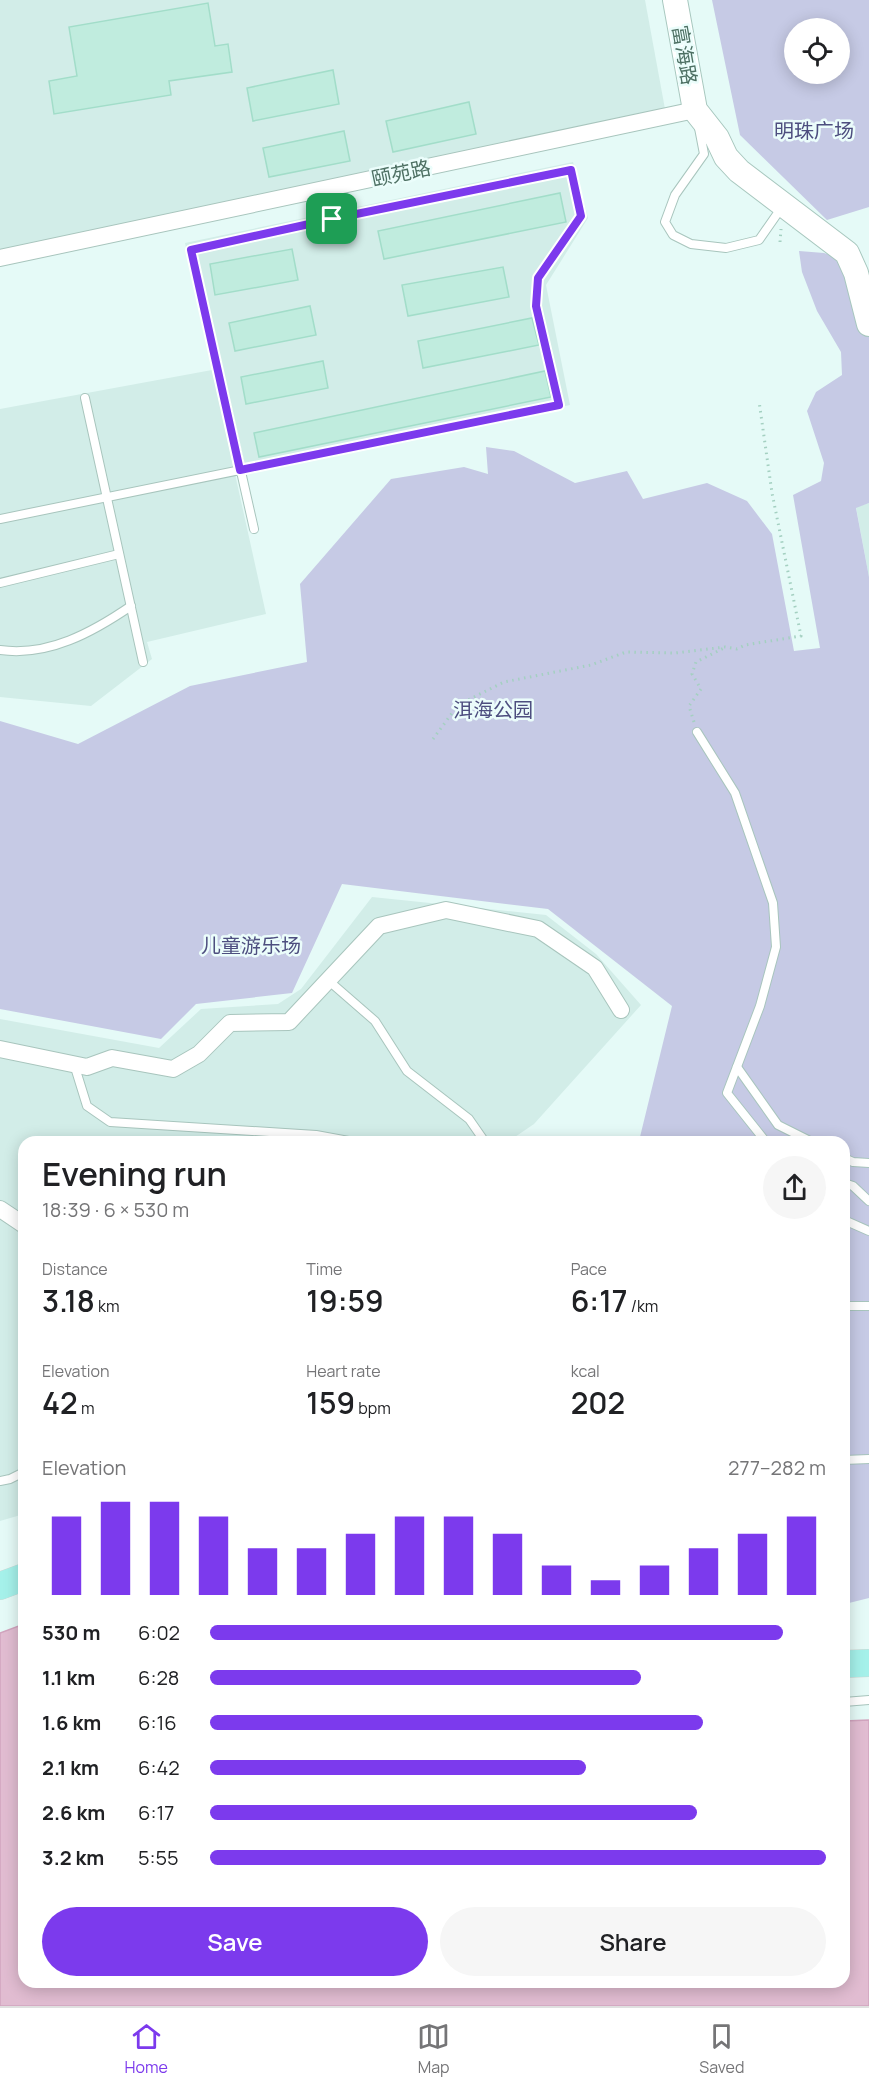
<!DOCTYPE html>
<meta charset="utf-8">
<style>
:root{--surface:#fff;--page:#f6f6f6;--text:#202124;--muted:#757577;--line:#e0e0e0;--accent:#7c3aed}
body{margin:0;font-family:Manrope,"Noto Sans SC",sans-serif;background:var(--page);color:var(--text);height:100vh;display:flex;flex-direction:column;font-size:22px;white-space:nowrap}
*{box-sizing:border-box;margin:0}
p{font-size:20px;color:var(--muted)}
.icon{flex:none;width:33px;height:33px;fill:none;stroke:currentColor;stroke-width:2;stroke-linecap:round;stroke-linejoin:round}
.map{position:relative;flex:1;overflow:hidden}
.panel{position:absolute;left:18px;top:1136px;width:832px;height:852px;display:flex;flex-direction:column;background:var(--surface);border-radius:18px;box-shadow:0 3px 15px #0003}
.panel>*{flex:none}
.buttons{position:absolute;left:784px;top:18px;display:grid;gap:12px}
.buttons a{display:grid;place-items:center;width:66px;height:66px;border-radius:50%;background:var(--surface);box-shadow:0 3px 15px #0003;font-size:30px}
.pin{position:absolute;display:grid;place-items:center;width:51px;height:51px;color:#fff;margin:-26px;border-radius:12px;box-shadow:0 3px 9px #0006}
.round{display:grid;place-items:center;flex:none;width:63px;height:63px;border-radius:32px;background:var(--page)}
.overview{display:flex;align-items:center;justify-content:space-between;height:102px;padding:0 24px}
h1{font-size:33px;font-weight:600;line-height:45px}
.metrics{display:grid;grid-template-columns:repeat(3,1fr);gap:9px;height:102px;padding:6px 24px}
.metrics div{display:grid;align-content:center}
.metrics b{font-size:30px;font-weight:600}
.metrics small{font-size:16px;font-weight:400}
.metrics p{font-size:16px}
.chart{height:168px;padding:12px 24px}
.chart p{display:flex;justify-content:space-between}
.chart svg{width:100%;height:108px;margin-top:6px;stroke:var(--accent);stroke-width:6}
.button{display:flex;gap:12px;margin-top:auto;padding:12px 24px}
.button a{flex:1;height:69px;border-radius:36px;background:var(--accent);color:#fff;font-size:24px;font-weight:600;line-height:69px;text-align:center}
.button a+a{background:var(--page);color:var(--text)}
ul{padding:0 24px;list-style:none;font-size:20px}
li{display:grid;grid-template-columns:96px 72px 1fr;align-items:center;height:45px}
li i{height:15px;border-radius:8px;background:var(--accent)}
.tabs{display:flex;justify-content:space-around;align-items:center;height:84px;border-top:2px solid var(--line);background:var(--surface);font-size:16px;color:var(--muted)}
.tabs a{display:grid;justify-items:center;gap:3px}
.tabs .active{color:var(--accent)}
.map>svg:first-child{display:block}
.residential{fill:#d2ede8}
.green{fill:#c6cae5;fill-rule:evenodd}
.water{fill:#e1bcd1;stroke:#d1a4be;stroke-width:1.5}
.building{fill:#c0ecde;stroke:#a2ddc9;stroke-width:1.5}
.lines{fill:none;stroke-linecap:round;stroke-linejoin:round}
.lane-casing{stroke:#a8c5bd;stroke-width:10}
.street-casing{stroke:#a8c5bd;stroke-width:18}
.secondary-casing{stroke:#a7c7be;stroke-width:26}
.primary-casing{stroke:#cdd7d3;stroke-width:28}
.path{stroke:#a4d0c1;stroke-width:3;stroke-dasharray:1.5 4.5;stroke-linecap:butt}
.lane{stroke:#fff;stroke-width:8}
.street{stroke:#fff;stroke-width:16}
.secondary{stroke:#fff;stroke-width:24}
.primary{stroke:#a5f1ea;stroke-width:27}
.route-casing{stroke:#fff;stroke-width:12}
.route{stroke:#7c3aed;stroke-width:8}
.labels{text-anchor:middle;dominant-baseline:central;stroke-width:5;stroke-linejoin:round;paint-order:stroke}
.street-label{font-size:20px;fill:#4d7063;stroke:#ebfdfb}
.park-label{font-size:20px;fill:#4d4e7f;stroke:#ebfdfb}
</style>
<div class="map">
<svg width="869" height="2006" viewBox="0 0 869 2006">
<rect width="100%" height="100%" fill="#e5faf7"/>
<g class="residential">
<polygon points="0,0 645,0 665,109 0,255"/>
<polygon points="573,162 588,218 546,285 570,405 237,475 185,243"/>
<polygon points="212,370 266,614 147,642 152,659 91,706 0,697 0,409"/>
<polygon points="869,503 869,577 856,507"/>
<polygon points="372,897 546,915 596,954 641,1005 534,1124 509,1141 24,1142 24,1514 0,1521 0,1019 159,1048 201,1009 278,1004 301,989"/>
</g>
<g class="green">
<path d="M712 0H869V207L827 220 740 135ZM840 28V74H795V28Z"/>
<polygon points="799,251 824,253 861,265 869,327 869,503 856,508 869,577 869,1598 845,1604 844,1142 639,1141 672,1006 548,909 342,884 292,993 196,1004 161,1039 0,1009 0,721 78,744 190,686 307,662 300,584 391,479 464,467 488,474 486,447 514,451 575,483 627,471 643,499 707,483 747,501 772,534 794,651 820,648 793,495 821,481 824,463 807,411 816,392 842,375 841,352 817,311 802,272"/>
</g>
<polygon class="water" points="24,1624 24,1982 844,1982 845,1721 869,1720 869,2006 0,2006 0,1633"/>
<g class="building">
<polygon points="208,3 215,46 228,44 232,72 169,81 171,95 54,114 49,81 77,76 69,27"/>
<polygon points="333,70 339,104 253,121 247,88"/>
<polygon points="469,102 476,134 393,152 386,121"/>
<polygon points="344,131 350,161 269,177 263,148"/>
<polygon points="560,193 566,222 384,259 378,231"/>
<polygon points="292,249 298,280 215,295 210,264"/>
<polygon points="503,267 509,297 408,316 402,285"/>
<polygon points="310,306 316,335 235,351 229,323"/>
<polygon points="532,318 539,345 423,368 418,341"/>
<polygon points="323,361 328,388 246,404 241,377"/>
<polygon points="545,371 551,397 259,457 254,433"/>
</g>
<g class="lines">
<defs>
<g id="lane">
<polyline points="699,128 704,154 675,195 665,222 673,235 691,244 726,248 759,240 782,207"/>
<polyline points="327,189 332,219"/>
<polyline points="85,398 143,662"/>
<polyline points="0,519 559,405 536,306 538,277 581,216 571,170 332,219 191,250 254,529"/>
<polyline points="0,583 119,554"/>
<path d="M0 650C48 657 93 632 131 606"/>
<polyline points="697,732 735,793 773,903 776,947 760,1006 727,1093 766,1142"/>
<polyline points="329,981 375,1021 407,1071 469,1119 485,1142"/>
<polyline points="74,1064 87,1106 110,1122 316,1135 354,1142"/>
<polyline points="737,1067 778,1125 812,1142"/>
<polyline points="844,1158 853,1162 869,1163"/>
<polyline points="844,1183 853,1186 869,1201"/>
<polyline points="844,1220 869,1231"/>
<polyline points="844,1306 869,1306"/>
<polyline points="844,1460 869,1459"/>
<polyline points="0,1481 10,1479 24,1472"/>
<polyline points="844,1702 869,1700"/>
</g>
<g id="street">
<polyline points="0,258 695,110"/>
<polyline points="0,1049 87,1067 112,1058 173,1069 199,1054 230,1023 289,1022 379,926 446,910 538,929 595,968 621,1010"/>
<polyline points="0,1209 24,1225"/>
</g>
<polyline id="secondary" points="675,0 695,110 717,138 726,157 739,171 847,253 856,273 869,324"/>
<g id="primary">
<polyline points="0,1586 24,1577"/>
<polyline points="844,1664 869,1663"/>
</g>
</defs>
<use href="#lane" class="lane-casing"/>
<use href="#street" class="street-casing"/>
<use href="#secondary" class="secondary-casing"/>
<use href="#primary" class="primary-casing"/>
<g class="path">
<polyline points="780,242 781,229"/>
<polyline points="694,722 689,706 701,689 692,674 696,662 724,648"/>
<polyline points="433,739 458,705 504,682 591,665 626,652 675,653 725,647 737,649 745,645 801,636 772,493 759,401"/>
</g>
<use href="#lane" class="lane"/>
<use href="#street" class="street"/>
<use href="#secondary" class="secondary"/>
<use href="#primary" class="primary"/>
</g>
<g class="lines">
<defs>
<polygon id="route" points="571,170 581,216 538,278 536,306 559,405 240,470 191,250 332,219"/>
</defs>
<use href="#route" class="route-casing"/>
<use href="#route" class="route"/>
</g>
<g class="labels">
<g class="street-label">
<text transform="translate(685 55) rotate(80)">富海路</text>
<text transform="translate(401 173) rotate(-12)">颐苑路</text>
</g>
<g class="park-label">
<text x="814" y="130">明珠广场</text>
<text x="493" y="709">洱海公园</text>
<text x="251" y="945">儿童游乐场</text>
</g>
</g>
</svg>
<div class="buttons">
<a><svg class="icon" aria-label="locate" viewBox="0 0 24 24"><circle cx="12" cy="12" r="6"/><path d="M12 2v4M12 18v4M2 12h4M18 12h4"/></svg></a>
</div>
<div class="pin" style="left:332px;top:219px;background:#1e9e55"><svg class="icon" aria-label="arrive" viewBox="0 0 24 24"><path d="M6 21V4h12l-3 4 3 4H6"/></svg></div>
<section class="panel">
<div class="overview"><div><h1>Evening run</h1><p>18:39 · 6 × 530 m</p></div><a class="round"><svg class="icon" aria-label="share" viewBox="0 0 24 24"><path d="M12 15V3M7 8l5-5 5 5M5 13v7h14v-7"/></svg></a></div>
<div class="metrics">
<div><p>Distance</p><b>3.18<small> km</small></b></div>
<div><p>Time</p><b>19:59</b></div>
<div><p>Pace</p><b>6:17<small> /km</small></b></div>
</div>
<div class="metrics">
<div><p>Elevation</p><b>42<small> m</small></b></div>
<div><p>Heart rate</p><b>159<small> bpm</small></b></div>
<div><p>kcal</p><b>202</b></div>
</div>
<div class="chart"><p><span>Elevation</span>277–282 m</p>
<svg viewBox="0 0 160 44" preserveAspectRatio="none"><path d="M5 44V12M15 44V6M25 44V6M35 44V12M45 44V25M55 44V25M65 44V19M75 44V12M85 44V12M95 44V19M105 44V32M115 44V38M125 44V32M135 44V25M145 44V19M155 44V12"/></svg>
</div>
<ul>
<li><b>530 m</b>6:02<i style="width:93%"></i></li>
<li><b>1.1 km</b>6:28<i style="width:70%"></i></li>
<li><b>1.6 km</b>6:16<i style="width:80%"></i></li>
<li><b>2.1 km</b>6:42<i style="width:61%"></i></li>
<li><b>2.6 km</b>6:17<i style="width:79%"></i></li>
<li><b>3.2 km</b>5:55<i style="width:100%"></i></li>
</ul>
<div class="button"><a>Save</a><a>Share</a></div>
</section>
</div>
<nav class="tabs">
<a class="active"><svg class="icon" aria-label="home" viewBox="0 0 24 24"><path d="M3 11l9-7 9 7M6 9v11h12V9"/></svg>Home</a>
<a><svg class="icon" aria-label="map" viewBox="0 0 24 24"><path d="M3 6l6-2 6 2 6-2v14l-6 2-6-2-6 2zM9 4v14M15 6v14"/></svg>Map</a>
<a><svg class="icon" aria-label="saved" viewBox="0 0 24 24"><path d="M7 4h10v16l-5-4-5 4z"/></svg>Saved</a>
</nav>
